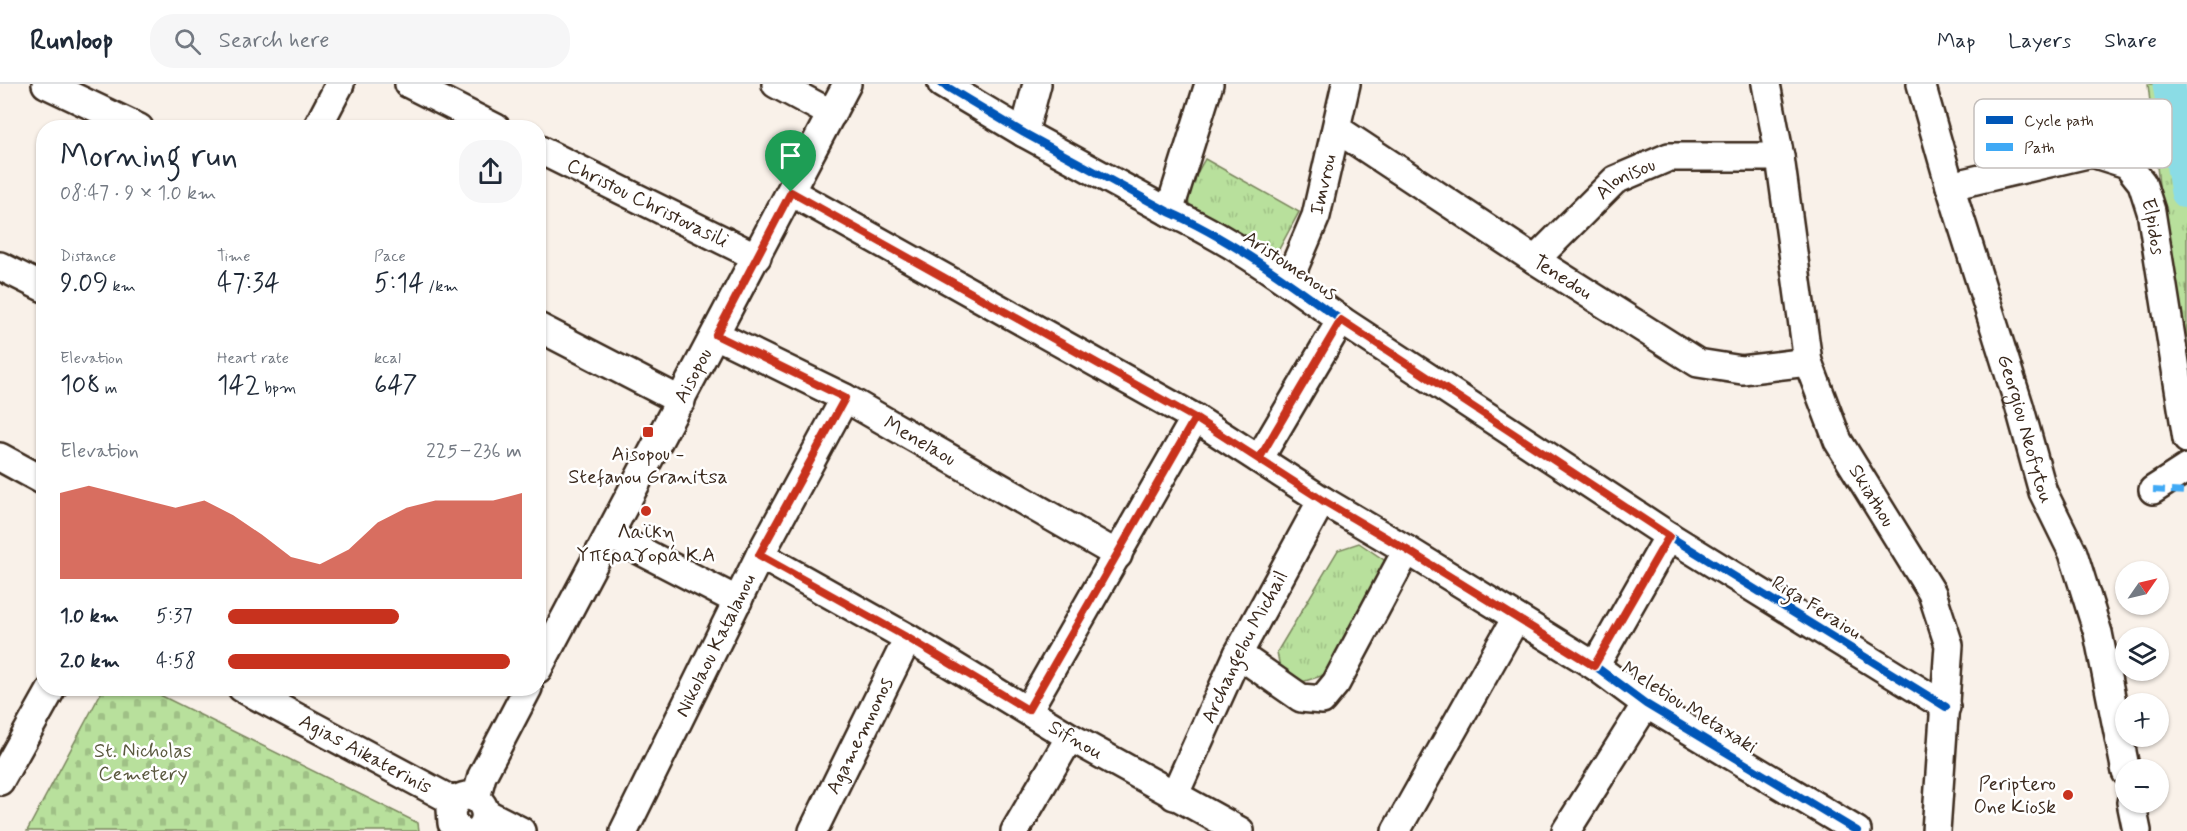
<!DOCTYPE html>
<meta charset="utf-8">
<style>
:root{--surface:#fff;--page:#f6f6f7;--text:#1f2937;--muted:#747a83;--line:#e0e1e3;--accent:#c8321e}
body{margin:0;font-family:Mynerve,sans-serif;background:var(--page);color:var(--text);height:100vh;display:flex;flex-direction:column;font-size:22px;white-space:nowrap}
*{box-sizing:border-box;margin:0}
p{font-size:20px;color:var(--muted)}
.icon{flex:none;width:33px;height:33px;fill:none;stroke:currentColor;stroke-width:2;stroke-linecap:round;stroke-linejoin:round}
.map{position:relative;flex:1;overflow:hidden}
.sheet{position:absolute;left:36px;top:36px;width:510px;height:576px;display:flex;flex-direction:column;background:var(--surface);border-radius:24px;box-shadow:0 2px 4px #0004}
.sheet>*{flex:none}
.needle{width:39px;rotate:56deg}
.tools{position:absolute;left:2115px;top:477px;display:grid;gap:12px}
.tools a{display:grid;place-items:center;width:54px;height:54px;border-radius:50%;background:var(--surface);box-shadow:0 2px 4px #0004;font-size:30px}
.pin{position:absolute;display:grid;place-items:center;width:51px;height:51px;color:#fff;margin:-62px -26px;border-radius:50% 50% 50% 0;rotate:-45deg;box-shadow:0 0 6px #0007}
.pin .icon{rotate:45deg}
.round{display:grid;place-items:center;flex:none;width:63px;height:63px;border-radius:24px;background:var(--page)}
.overview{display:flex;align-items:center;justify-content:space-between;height:102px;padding:0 24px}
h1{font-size:33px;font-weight:600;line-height:45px}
.metrics{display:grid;grid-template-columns:repeat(3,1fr);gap:9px;height:102px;padding:6px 24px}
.metrics div{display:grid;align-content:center}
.metrics b{font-size:26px;font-weight:600}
.metrics small{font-size:16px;font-weight:400}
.metrics p{font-size:16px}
.chart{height:168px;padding:12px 24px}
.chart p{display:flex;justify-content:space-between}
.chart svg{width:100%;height:108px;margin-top:6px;fill:var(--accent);opacity:.7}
ul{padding:0 24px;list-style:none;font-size:20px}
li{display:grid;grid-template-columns:96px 72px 1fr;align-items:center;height:45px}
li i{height:15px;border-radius:8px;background:var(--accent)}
header{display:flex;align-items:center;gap:36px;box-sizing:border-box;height:84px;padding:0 30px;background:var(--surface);border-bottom:2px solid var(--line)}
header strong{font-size:28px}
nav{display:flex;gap:33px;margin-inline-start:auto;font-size:21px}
.search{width:420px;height:54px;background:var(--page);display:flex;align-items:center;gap:15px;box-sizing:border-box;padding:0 21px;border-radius:24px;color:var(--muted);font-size:22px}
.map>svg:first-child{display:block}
.cemetery{fill:url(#cemetery-stones);stroke:#7a855d;stroke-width:1.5}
.park{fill:url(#park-tufts);stroke:#7a855d;stroke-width:1.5}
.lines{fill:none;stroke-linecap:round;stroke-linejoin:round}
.river{stroke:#8bdce5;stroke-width:33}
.minor-casing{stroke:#3b2a1e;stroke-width:32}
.minor{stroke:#fff;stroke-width:27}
.quiet{stroke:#3fa9f5;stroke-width:6;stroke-dasharray:12 6;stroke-linecap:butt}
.cycleway-casing{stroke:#fff;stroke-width:11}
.cycleway{stroke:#0057b8;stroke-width:8}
.route-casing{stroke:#fff;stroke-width:12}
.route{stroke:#c8321e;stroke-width:8}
.poi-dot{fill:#c8321e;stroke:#fff;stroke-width:2}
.labels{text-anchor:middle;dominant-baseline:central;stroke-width:5;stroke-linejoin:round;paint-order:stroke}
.street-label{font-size:20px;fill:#3b2a1e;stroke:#fff}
.poi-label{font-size:20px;fill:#3b2a1e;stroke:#fff}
.park-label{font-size:20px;fill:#5a583e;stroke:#fff}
.key{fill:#fff;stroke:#c4bfbc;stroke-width:1.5}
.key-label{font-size:16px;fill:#3b2a1e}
</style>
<header>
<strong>Runloop</strong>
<div class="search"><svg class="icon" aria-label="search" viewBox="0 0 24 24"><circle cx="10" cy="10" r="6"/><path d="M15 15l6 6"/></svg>Search here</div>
<nav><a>Map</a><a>Layers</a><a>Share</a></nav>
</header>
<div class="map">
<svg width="2187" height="747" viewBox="0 0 2187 747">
<defs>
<pattern id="cemetery-stones" width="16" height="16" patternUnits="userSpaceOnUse" patternTransform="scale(1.5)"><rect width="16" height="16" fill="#b8e09c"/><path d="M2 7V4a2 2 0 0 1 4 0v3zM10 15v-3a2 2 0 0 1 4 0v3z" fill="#9fc086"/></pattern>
<pattern id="park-tufts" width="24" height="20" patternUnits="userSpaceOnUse" patternTransform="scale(1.5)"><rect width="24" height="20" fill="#b8e09c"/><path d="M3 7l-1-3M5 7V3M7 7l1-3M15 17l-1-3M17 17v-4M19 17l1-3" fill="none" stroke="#9fc086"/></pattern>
</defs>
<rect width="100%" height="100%" fill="#f9f1e9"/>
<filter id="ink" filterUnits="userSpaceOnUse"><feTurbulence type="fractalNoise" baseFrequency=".0167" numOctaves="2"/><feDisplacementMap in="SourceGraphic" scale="12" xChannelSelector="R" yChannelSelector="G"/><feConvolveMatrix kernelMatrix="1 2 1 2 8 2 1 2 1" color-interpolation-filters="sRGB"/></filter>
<g filter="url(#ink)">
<polygon class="cemetery" points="103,605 148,605 418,739 419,747 27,747"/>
<g class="park">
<polygon points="2148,0 2170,0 2187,106 2187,357"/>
<polygon points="1205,75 1299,128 1271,180 1190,126 1187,107"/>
<polygon points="1359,459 1384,476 1387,496 1334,588 1302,598 1280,584 1277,568 1338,466"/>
</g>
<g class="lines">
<polyline class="river" points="2169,0 2187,108"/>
<defs>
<g id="minor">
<polyline points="46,0 139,44"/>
<polyline points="409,0 496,44"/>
<polyline points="776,0 832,30"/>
<path d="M942 0 1024 49 1169 128C1229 154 1288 198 1341 236L1669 452 1946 623"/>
<path id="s1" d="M1766 0 1780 73 1808 278 1838 357 1932 509 1949 561 1936 747"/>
<path id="s2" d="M1921 0 1950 102 2019 321 2043 408 2073 469 2098 549 2126 688"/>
<polyline points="317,44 340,0"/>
<path id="s3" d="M1337 45 1535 176 1698 279 1742 286 1808 278"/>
<polyline points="1024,49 1037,0"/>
<path id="s4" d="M538 65 757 173"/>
<path id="s5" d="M1950 102 2092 69 2127 80 2142 99 2151 127 2187 355"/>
<polyline points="791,108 1195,334 1322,416 1407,466 1595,582 1646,620 1857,747"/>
<polyline points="1169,128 1209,0"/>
<path id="s6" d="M1535 176 1615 96 1669 73H1780"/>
<polyline points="0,182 44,204"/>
<path id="s7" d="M1288 198 1316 132 1346 0"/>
<polyline points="538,243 681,317"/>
<path id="s8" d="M716 251 845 314 1118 471"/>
<polyline points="0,373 44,397"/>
<polyline points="1259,375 1341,236"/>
<polyline points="2153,406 2187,384"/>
<polyline points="610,451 738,517"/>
<path id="s9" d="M760 471 908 554 1070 653 1240 747"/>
<polyline points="1238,570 1301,614 1322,616 1336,599 1407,466"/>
<polyline points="1595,582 1669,452"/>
<path id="s10" d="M538 585 847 0"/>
<path id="s11" d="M242 604 455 718"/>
<polyline points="1028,626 1195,334"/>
<polyline points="0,697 52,604"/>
<path id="s12" d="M1174 712 1238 570 1322 416"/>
<polyline points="476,714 482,692 528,604"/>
<polyline points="2131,718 2137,747"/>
<polyline points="486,729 521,747"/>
<path d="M462 747 452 739 451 725 458 715C479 703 495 732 478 747"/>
<path id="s13" d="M624 747 760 471 845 314"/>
<path id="s14" d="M813 747 908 554"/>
<polyline points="1015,747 1070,653"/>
<polyline points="1396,747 1516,534"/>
<polyline points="1566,747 1646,620"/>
</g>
</defs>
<use href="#minor" class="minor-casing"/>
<use href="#minor" class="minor"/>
<polyline class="quiet" points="2153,406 2187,408"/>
<defs>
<g id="cycleway">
<path d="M942 0 1024 49 1169 128C1229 154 1288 198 1341 236L1669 452 1946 623"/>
<polyline points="791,108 1195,334 1322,416 1407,466 1595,582 1646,620 1857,747"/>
</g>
</defs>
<use href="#cycleway" class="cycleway-casing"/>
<use href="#cycleway" class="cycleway"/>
</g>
</g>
<g class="lines" filter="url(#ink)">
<defs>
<polyline id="route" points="791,108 716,251 845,314 759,471 908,554 1028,626 1195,334 1322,416 1407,466 1594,582 1669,452 1341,236 1259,375 1195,334 791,108"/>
</defs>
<use href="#route" class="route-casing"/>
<use href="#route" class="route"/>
</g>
<g class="poi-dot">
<rect x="642" y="342" width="12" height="12" rx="3"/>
<circle cx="646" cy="427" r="6"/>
<circle cx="2068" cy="711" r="6"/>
</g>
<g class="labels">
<g class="street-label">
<text stroke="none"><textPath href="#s6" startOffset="123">Alonisou</textPath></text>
<text stroke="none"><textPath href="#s7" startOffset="104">Imvrou</textPath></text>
<text stroke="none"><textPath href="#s4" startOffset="122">Christou Christovasili</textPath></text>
<text stroke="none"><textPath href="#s5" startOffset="252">Elpidos</textPath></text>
<text transform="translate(1290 182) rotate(34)">Aristomenous</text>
<text stroke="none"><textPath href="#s3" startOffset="270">Tenedou</textPath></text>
<text stroke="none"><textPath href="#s10" startOffset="332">Aisopou</textPath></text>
<text stroke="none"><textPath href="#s2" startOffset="360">Georgiou Neofytou</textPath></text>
<text stroke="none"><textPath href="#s8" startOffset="230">Menelaou</textPath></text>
<text stroke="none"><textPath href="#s1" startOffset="430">Skiathou</textPath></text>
<text transform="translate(1816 524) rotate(32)">Riga Feraiou</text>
<text stroke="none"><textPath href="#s13" startOffset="207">Nikolaou Katalanou</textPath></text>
<text stroke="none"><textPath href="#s12" startOffset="165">Archangelou Michail</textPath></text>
<text transform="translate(1689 624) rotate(32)">Meletiou Metaxaki</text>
<text stroke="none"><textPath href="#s14" startOffset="106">Agamemnonos</textPath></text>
<text stroke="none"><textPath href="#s9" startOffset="366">Sifnou</textPath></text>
<text stroke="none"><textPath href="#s11" startOffset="140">Agias Aikaterinis</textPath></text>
</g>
<g class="poi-label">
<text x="648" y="370">Aisopou -<tspan x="648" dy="23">Stefanou Granitsa</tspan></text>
<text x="646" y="448">Λαϊκη<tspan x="646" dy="23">Υπεραγορά Κ.Α</tspan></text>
<text x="2056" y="700" text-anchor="end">Periptero<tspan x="2056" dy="23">One Kiosk</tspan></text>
</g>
<g class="park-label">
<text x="143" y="667">St. Nicholas<tspan x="143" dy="23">Cemetery</tspan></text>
</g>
</g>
<rect x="1974" y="15" width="198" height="69" rx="9" class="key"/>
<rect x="1986" y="32" width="27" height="8" fill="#0057b8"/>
<rect x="1986" y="59" width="27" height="8" fill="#3fa9f5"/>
<g class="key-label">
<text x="2024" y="42">Cycle path</text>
<text x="2024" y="69">Path</text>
</g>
</svg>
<div class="tools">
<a><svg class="needle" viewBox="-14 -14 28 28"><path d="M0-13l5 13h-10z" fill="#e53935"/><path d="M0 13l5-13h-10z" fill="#747a83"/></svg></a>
<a><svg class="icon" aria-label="layers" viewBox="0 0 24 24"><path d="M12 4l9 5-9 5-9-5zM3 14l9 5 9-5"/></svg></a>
<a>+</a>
<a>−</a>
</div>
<div class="pin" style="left:791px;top:108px;background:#1e9e55"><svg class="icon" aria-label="arrive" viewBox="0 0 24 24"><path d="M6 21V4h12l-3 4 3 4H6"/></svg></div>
<section class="sheet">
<div class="overview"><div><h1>Morning run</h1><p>08:47 · 9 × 1.0 km</p></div><a class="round"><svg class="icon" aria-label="share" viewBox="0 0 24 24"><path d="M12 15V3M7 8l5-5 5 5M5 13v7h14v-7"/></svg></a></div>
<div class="metrics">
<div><p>Distance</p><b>9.09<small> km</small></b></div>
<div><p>Time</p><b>47:34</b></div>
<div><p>Pace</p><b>5:14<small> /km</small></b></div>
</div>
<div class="metrics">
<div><p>Elevation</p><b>108<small> m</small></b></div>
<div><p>Heart rate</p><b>142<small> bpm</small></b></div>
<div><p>kcal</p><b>647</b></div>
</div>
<div class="chart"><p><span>Elevation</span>225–236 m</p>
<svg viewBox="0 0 160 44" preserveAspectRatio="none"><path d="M0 44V9L10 6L20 9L30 12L40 15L50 12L60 18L70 26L80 35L90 38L100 32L110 21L120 15L130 12L140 12L150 12L160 9V44z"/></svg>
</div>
<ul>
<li><b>1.0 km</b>5:37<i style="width:58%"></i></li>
<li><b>2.0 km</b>4:58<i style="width:96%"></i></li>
</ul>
</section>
</div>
